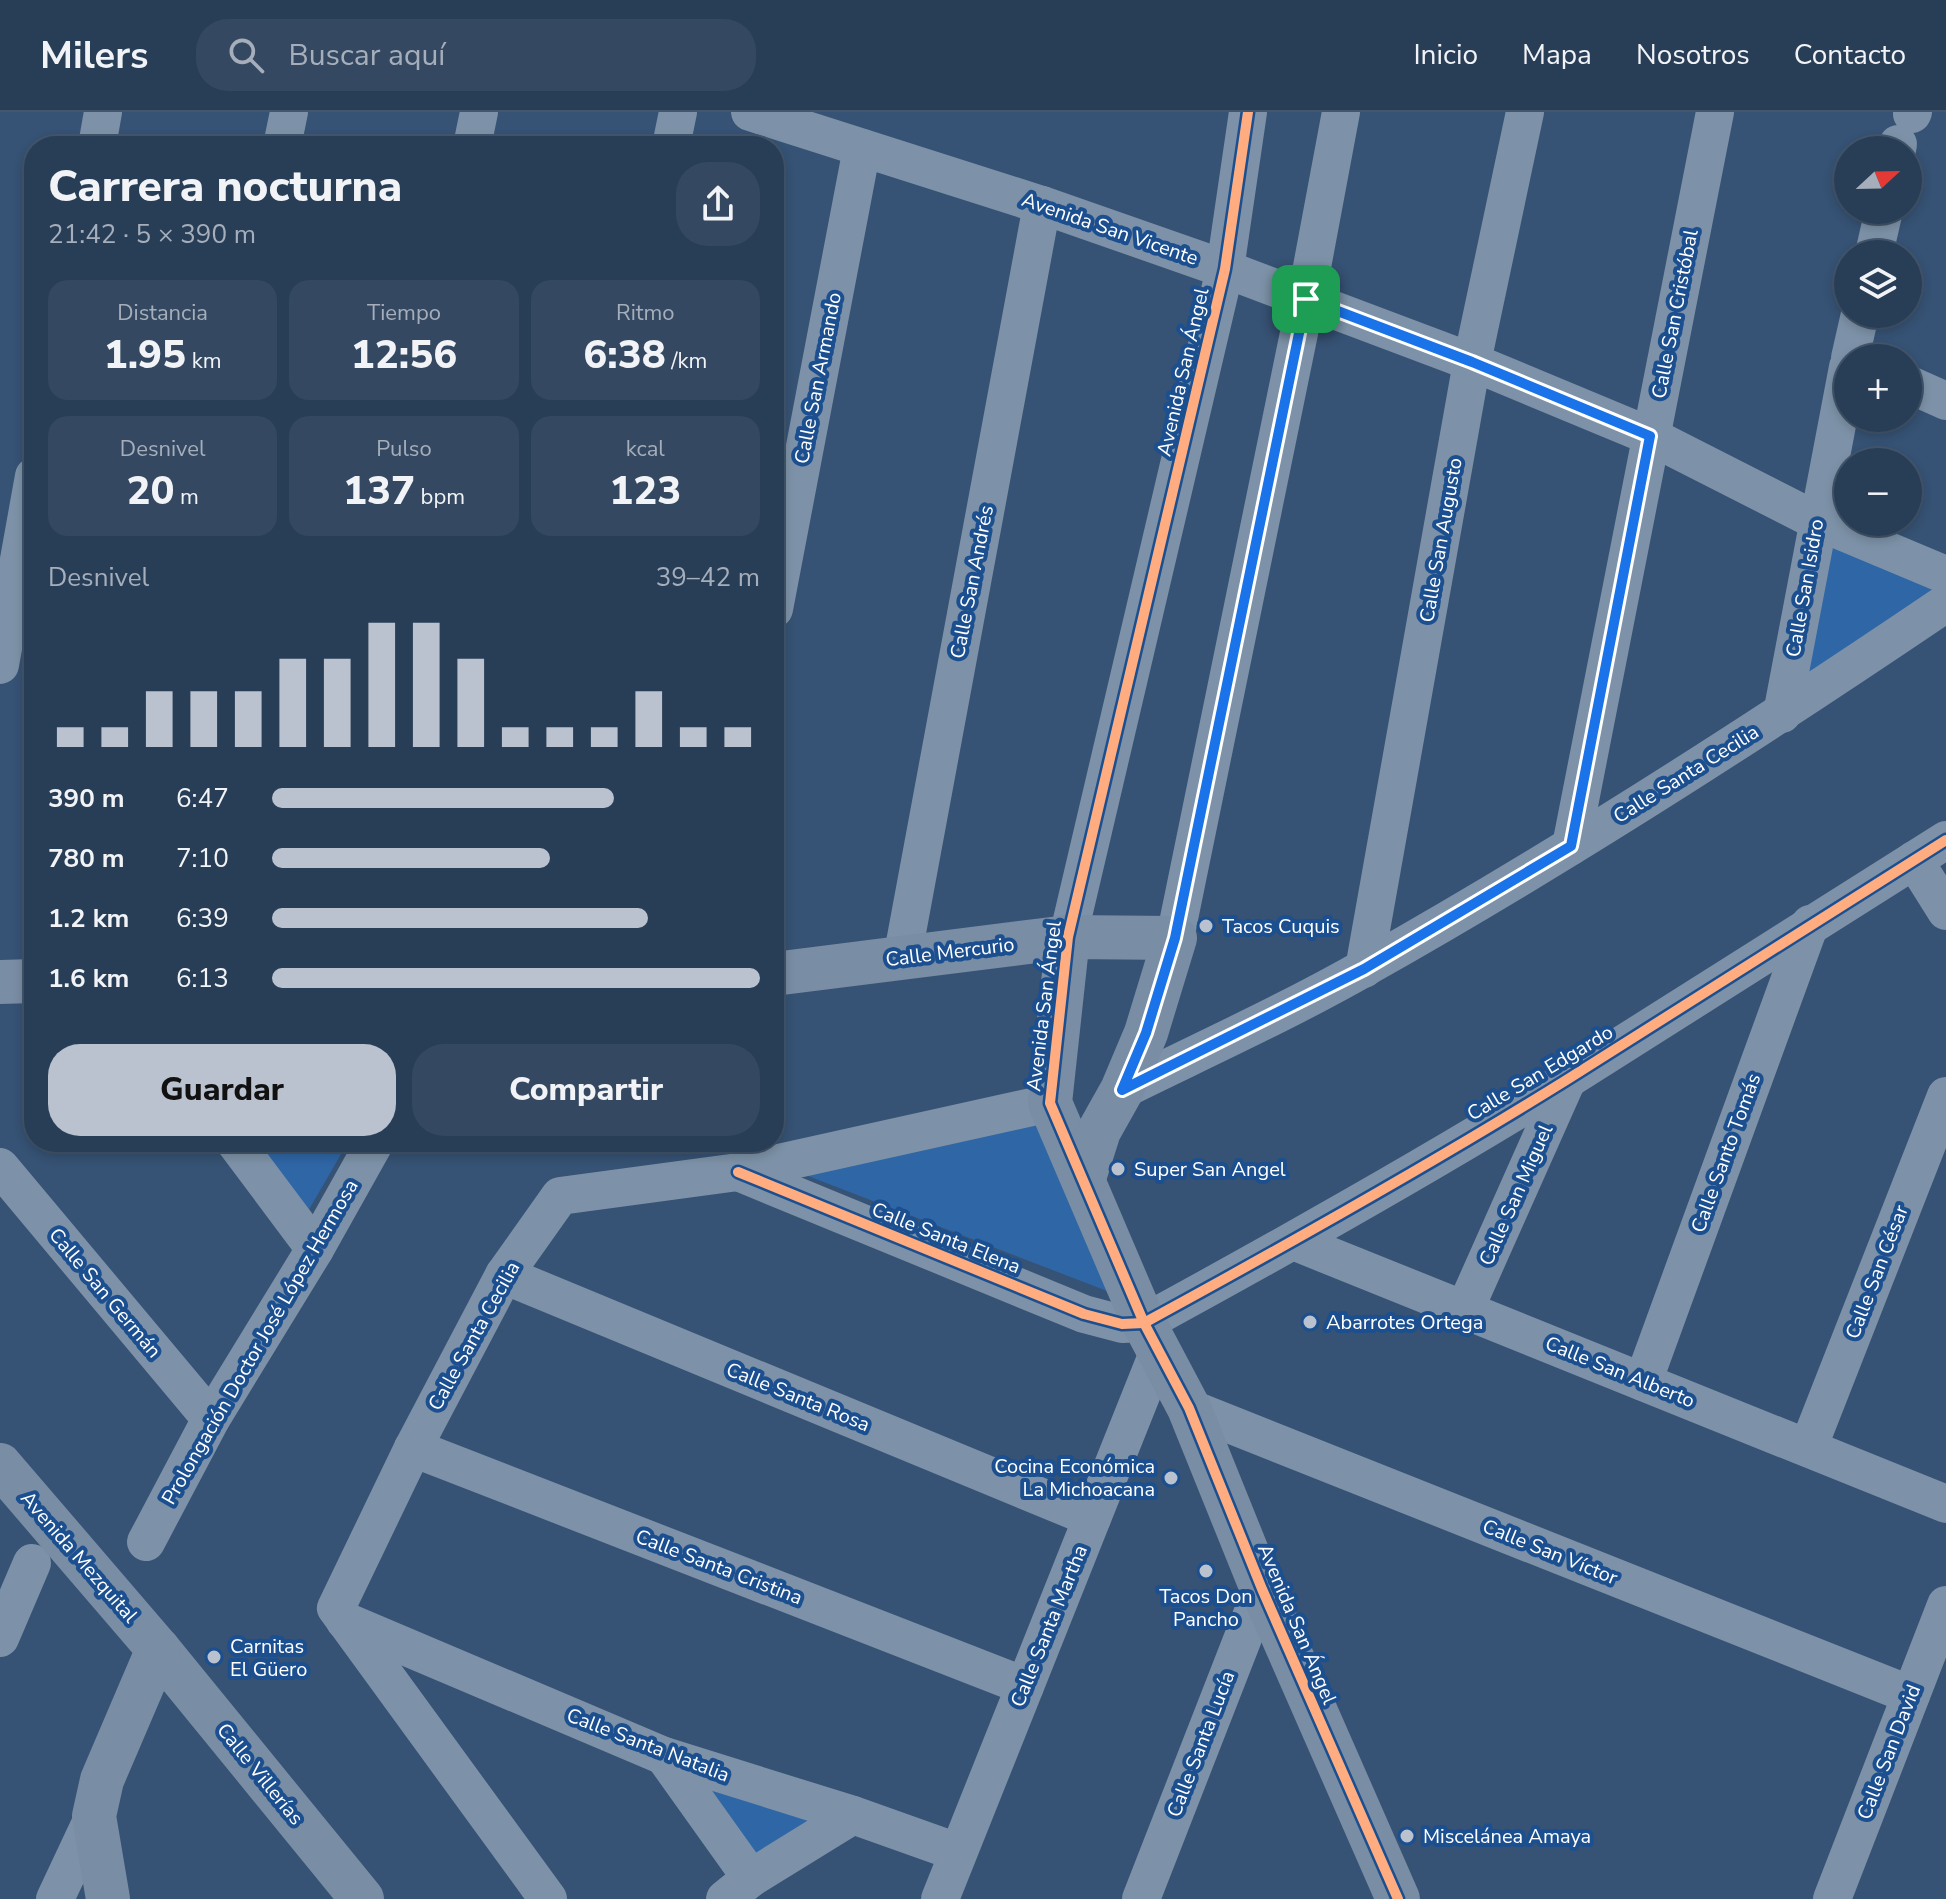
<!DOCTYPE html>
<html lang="es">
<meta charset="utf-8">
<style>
:root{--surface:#283e57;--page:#344961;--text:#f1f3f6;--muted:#a5aeba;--line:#44576d;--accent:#b9c2ce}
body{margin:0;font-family:"Nunito Sans",sans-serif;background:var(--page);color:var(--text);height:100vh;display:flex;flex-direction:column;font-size:30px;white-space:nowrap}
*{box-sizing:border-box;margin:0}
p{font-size:26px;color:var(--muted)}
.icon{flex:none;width:44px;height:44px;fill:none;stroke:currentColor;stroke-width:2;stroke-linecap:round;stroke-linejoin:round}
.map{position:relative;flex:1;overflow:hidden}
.panel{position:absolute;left:24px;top:24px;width:760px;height:1016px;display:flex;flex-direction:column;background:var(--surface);border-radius:32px;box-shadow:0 4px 12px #0003,0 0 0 2px var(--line)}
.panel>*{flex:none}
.needle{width:52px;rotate:68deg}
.controls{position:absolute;left:1834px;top:24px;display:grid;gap:16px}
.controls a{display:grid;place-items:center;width:88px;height:88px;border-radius:50%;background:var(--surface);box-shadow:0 4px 12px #0003,0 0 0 2px var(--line);font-size:40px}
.pin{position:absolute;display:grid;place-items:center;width:68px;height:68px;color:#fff;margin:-34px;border-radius:16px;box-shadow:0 4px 12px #0006}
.round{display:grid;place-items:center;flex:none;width:84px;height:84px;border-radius:32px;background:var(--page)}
.overview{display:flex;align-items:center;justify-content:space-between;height:136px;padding:0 24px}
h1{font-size:44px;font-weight:800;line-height:60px}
.metrics{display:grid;grid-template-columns:repeat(3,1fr);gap:12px;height:136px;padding:8px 24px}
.metrics div{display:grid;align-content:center;border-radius:20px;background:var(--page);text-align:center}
.metrics b{font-size:40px;font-weight:800}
.metrics small{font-size:22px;font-weight:400}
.metrics p{font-size:22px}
.chart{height:224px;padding:16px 24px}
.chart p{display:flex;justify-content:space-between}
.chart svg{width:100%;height:144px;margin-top:8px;stroke:var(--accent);stroke-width:6}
.action{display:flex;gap:16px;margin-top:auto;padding:16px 24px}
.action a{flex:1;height:92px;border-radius:32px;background:var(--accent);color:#111;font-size:32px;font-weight:800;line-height:92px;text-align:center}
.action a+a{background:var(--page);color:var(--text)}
ul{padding:0 24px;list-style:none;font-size:26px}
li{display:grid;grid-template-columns:128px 96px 1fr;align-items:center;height:60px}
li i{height:20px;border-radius:10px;background:var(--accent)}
header{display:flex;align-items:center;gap:48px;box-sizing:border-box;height:112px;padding:0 40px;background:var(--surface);border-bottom:2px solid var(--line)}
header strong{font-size:38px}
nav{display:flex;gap:44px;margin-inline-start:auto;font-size:28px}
.search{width:560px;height:72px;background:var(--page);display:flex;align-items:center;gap:20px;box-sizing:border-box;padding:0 28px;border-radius:32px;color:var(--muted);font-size:30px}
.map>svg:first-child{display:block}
.green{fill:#2f66a5}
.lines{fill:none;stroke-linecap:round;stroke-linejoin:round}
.street{stroke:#7d92a8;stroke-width:38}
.secondary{stroke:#798da4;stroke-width:44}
.cycleway-casing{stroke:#1b4f8f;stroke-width:15}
.cycleway{stroke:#ffac80;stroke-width:10}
.route-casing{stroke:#fff;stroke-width:16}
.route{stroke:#1a73e8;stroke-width:10}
.poi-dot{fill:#b9c2ce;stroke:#1b4f8f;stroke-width:3}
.labels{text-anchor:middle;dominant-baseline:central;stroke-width:8;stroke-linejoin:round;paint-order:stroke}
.street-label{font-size:20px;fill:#fff;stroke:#1b4f8f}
.poi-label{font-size:20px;fill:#fff;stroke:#1b4f8f;text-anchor:start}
</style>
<header>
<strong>Milers</strong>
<div class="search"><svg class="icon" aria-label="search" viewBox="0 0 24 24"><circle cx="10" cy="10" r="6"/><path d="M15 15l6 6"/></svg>Buscar aquí</div>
<nav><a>Inicio</a><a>Mapa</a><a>Nosotros</a><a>Contacto</a></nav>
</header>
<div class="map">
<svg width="1946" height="1787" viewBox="0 0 1946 1787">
<rect width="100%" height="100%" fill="#365274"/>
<g class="green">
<polygon points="1823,420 1946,472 1792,576"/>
<polygon points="1038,1004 1107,1179 795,1059"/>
<polygon points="244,1030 348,1030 303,1108"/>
<polygon points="682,1659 839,1704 751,1758"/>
</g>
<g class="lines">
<g class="street">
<polyline points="750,0 1042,93 1225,157 1472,250 1650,324 1817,409 1946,463"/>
<polyline points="1912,2 1913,0"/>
<polyline points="97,34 103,0"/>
<polyline points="282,34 289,0"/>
<polyline points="472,34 479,0"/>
<polyline points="671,34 678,0"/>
<polyline points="1897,38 1898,32"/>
<polyline points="1874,142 1884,98"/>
<polyline points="1850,246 1860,202"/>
<polyline points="1908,272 1946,289"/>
<polyline points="774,497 862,36"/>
<polyline points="0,553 34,364"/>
<polyline points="1782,602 1848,255"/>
<polyline points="1571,734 1715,0"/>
<polyline points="1914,748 1946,799"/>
<polyline points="1068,825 1225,157 1248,0"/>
<polyline points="1175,826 1306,187 1341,0"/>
<polyline points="902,847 1042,93"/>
<polyline points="1364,857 1472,250 1525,0"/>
<path d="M1122 978C1203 938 1287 900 1366 855 1565 743 1757 619 1946 491"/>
<polyline points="235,1030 315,1137"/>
<polyline points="0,1055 211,1307"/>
<path d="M738 1060 1084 1202 1122 1212 1144 1211C1287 1133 1430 1053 1568 967 1695 888 1819 807 1946 728"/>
<polyline points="1293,1129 1946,1392"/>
<polyline points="504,1163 1092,1406"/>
<polyline points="1465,1197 1567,968"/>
<polyline points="1643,1270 1810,812"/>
<polyline points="1189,1296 1911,1583"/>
<polyline points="413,1336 1025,1574"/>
<polyline points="1808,1336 1946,984"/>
<polyline points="146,1430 211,1307 315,1137 375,1030"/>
<polyline points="345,1509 664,1644 853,1703 957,1740"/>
<polyline points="0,1526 32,1451"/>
<polyline points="664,1644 751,1766"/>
<polyline points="55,1787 94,1704"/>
<polyline points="548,1787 336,1496 413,1336 504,1163 560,1084 738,1060 1050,991"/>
<polyline points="725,1787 751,1766 853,1703"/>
<polyline points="940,1787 1158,1241"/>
<polyline points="1141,1787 1262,1477"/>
<polyline points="1832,1787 1946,1493"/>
</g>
<g class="secondary">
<polyline points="1068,825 1050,991 1144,1211 1189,1296 1262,1477 1398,1787"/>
<polyline points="774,862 1068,825 1175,826 1146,921 1122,978 1099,1019 1084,1066"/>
<polyline points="0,870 34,869"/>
<polyline points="0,1353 158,1537 362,1787"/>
<polyline points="108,1787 94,1704 102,1668 158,1537"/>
</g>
<defs>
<g id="cycleway">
<polyline points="1248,0 1225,157 1068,825 1050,991 1144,1211 1189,1296 1262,1477 1398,1787"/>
<path d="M738 1060 1084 1202 1122 1212 1144 1211C1287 1133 1430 1053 1568 967 1695 888 1819 807 1946 728"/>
</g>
</defs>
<use href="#cycleway" class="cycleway-casing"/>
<use href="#cycleway" class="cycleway"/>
</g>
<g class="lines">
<defs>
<polygon id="route" points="1306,187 1472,250 1650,324 1571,734 1364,857 1122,978 1146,921 1175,826"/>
</defs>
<use href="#route" class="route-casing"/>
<use href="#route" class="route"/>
</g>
<g class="poi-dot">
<circle cx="1206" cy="814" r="8"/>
<circle cx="1118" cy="1057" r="8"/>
<circle cx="1310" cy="1210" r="8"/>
<circle cx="1171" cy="1366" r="8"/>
<circle cx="1206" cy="1459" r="8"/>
<circle cx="214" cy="1545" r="8"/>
<circle cx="1407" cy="1724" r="8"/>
</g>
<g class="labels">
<g class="street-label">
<text transform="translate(1110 117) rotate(19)">Avenida San Vicente</text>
<text transform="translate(1675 202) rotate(-79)">Calle San Cristóbal</text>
<text transform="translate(1183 260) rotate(-77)">Avenida San Ángel</text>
<text transform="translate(818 266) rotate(-79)">Calle San Armando</text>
<text transform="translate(1441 428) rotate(-80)">Calle San Augusto</text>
<text transform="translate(972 470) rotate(-79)">Calle San Andrés</text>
<text transform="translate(1805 476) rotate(-80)">Calle San Isidro</text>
<text transform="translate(1686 662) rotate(-32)">Calle Santa Cecilia</text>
<text transform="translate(950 840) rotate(-7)">Calle Mercurio</text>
<text transform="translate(1044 894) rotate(-83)">Avenida San Ángel</text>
<text transform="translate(1540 961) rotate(-31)">Calle San Edgardo</text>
<text transform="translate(1726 1041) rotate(-70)">Calle Santo Tomás</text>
<text transform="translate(1516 1083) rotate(-66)">Calle San Miguel</text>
<text transform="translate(946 1126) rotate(22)">Calle Santa Elena</text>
<text transform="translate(1877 1160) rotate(-69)">Calle San César</text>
<text transform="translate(105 1181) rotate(50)">Calle San Germán</text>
<text transform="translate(474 1224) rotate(-61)">Calle Santa Cecilia</text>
<text transform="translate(260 1230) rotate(-60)">Prolongación Doctor José López Hermosa</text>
<text transform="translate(1620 1260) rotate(22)">Calle San Alberto</text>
<text transform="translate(798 1285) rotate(22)">Calle Santa Rosa</text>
<text transform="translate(1550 1440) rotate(22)">Calle San Víctor</text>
<text transform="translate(79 1445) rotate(49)">Avenida Mezquital</text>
<text transform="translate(719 1455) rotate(21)">Calle Santa Cristina</text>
<text transform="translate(1297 1512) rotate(67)">Avenida San Ángel</text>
<text transform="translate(1049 1514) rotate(-68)">Calle Santa Martha</text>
<text transform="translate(1201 1632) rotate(-69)">Calle Santa Lucía</text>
<text transform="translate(648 1633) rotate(21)">Calle Santa Natalia</text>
<text transform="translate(1889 1640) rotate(-69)">Calle San David</text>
<text transform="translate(260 1662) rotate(51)">Calle Villerías</text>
</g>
<g class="poi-label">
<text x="1222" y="814">Tacos Cuquis</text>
<text x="1134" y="1057">Super San Angel</text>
<text x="1326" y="1210">Abarrotes Ortega</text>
<text x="1155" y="1354" text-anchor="end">Cocina Económica<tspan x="1155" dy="23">La Michoacana</tspan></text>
<text x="1206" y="1484" text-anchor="middle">Tacos Don<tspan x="1206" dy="23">Pancho</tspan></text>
<text x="230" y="1534">Carnitas<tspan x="230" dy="23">El Güero</tspan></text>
<text x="1423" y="1724">Miscelánea Amaya</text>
</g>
</g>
</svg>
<div class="controls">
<a><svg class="needle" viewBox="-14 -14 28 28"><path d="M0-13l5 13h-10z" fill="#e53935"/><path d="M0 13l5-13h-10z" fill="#a5aeba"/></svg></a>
<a><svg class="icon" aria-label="layers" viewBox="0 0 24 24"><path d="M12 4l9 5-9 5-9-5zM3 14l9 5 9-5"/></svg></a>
<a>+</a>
<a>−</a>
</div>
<div class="pin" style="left:1306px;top:187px;background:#1e9e55"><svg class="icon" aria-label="arrive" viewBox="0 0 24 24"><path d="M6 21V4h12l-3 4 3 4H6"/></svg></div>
<section class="panel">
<div class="overview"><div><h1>Carrera nocturna</h1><p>21:42 · 5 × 390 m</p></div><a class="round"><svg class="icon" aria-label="share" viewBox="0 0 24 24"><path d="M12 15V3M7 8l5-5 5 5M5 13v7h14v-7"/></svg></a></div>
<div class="metrics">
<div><p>Distancia</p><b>1.95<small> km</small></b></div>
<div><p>Tiempo</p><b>12:56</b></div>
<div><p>Ritmo</p><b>6:38<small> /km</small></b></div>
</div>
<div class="metrics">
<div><p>Desnivel</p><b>20<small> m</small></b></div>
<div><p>Pulso</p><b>137<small> bpm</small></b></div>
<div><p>kcal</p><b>123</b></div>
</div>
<div class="chart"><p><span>Desnivel</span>39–42 m</p>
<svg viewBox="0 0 160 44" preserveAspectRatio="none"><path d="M5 44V38M15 44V38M25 44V27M35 44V27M45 44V27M55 44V17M65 44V17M75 44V6M85 44V6M95 44V17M105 44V38M115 44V38M125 44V38M135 44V27M145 44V38M155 44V38"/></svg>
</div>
<ul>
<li><b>390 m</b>6:47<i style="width:70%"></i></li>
<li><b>780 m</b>7:10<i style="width:57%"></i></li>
<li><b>1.2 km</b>6:39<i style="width:77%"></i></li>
<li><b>1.6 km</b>6:13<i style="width:100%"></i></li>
</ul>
<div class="action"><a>Guardar</a><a>Compartir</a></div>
</section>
</div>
